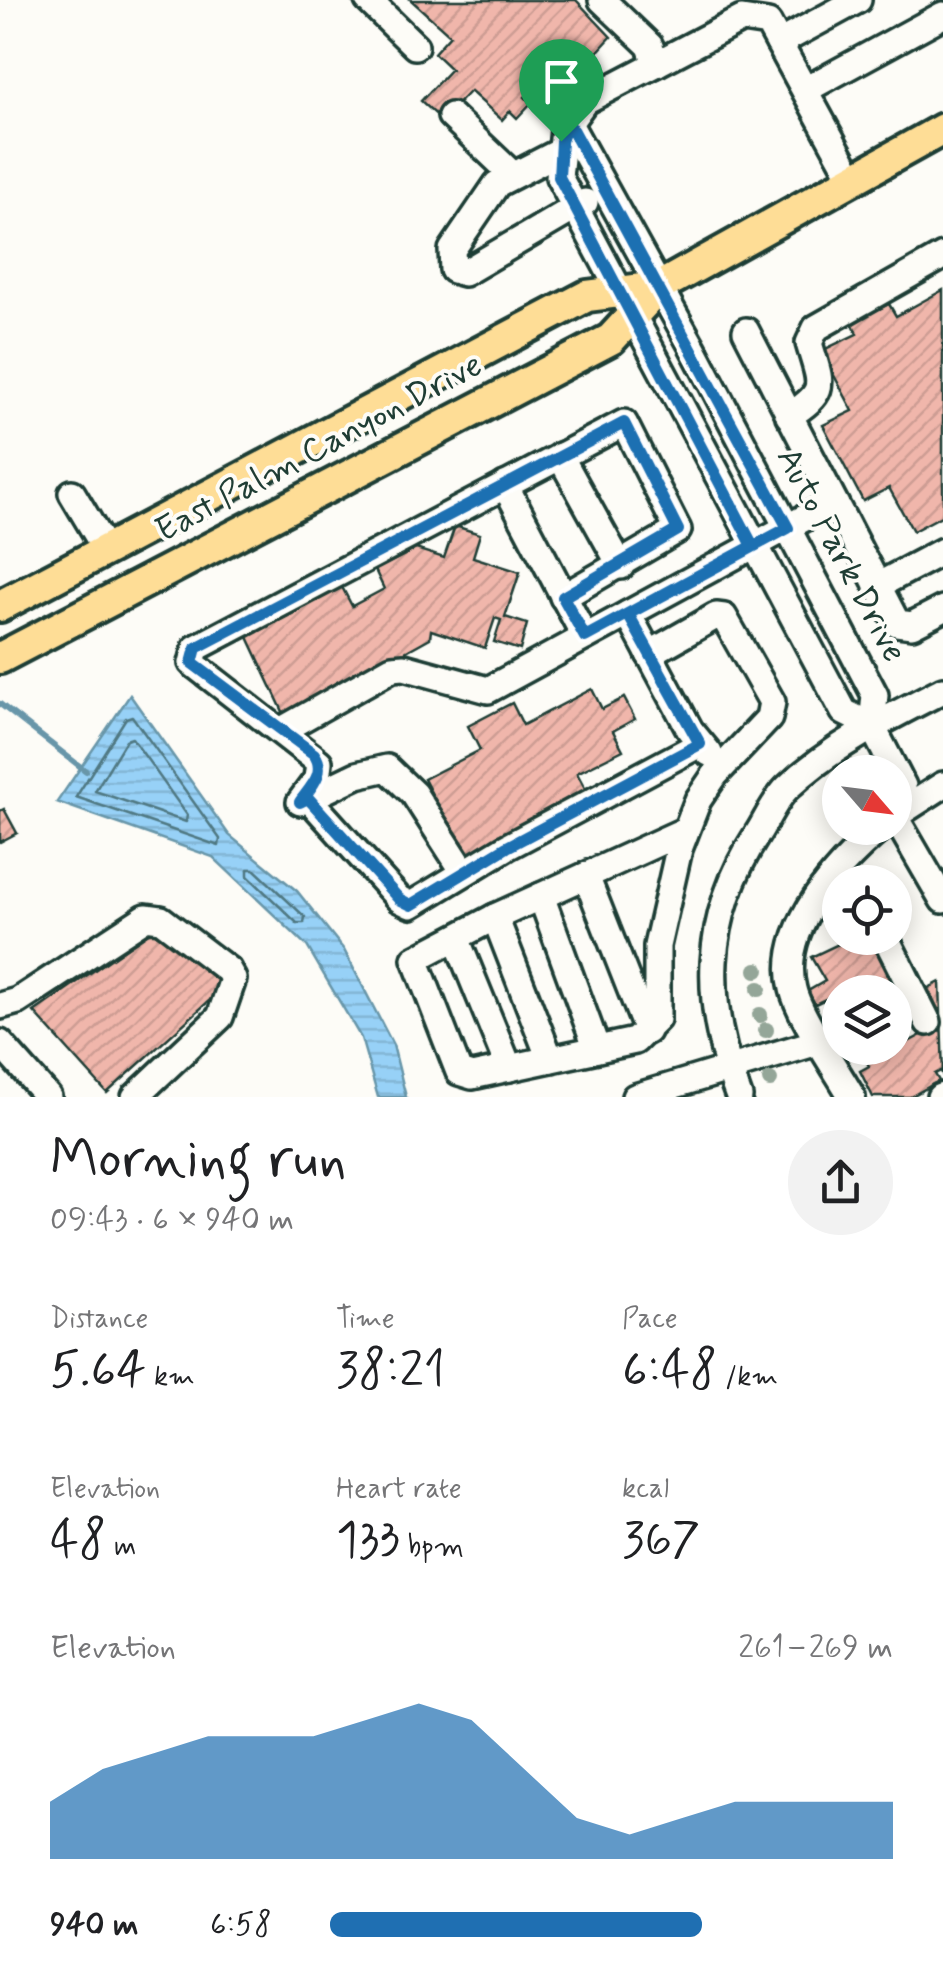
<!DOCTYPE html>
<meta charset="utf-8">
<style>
:root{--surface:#fff;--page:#f2f2f2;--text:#202124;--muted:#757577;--accent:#1f6fb2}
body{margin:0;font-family:Mynerve,sans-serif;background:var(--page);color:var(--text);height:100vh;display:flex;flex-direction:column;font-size:38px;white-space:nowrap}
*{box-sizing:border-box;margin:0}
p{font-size:32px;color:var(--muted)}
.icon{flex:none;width:55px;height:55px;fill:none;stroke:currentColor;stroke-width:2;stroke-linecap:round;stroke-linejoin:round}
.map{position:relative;height:1097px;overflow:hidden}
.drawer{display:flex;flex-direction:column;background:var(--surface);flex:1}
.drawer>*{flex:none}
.needle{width:65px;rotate:118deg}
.controls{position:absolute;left:822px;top:755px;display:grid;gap:20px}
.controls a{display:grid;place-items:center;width:90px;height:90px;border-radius:50%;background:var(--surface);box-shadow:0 5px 25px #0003;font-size:50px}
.pin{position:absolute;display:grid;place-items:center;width:85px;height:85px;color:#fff;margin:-102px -42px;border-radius:50% 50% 50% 0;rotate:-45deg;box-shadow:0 0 10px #0007}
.pin .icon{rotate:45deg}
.round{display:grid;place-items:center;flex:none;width:105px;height:105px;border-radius:52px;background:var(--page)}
.overview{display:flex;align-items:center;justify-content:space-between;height:170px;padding:0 50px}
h1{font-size:55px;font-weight:600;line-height:75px}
.figures{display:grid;grid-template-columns:repeat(3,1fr);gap:15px;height:170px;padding:10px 50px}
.figures div{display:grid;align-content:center}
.figures b{font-size:50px;font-weight:600}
.figures small{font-size:28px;font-weight:400}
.figures p{font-size:28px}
.chart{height:280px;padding:20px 50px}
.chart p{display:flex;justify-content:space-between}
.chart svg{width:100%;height:180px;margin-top:10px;fill:var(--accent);opacity:.7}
ul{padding:0 50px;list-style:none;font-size:32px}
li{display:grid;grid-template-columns:160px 120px 1fr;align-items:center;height:75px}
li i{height:25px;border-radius:12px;background:var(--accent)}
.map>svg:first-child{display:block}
.water{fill:url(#water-rules);stroke:#6796a9;stroke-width:2.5}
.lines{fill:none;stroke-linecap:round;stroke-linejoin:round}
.shore{stroke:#4f7882;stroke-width:2.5}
.stream{stroke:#6796a9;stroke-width:6}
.building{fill:url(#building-hatch);stroke:#1f3d34;stroke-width:2.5}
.minor-casing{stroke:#1f3d34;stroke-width:32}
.major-casing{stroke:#1f3d34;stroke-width:38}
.minor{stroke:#fdfcf7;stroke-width:25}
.major{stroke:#fedd96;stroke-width:30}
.tree{fill:#94a698}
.route-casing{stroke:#fff;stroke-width:20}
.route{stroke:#1f6fb2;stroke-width:12}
.labels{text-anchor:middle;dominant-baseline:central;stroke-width:8;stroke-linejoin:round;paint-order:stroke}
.street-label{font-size:35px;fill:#1f3d34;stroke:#fdfcf7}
</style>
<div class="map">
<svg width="943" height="1097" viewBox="0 0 943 1097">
<defs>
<pattern id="water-rules" width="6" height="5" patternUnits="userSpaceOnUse" patternTransform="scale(2.5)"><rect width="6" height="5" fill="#97d1f7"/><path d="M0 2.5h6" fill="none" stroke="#82b4d4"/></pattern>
<pattern id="building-hatch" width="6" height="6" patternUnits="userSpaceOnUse" patternTransform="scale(2.5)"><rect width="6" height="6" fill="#f0b6ab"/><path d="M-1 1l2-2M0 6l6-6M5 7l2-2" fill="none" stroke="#cd9d94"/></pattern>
</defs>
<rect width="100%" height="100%" fill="#fdfcf7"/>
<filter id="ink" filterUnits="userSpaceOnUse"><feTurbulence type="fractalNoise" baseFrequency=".01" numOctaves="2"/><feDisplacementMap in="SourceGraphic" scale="20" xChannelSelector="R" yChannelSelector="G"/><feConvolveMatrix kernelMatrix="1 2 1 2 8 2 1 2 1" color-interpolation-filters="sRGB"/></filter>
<g filter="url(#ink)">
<polygon class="water" points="130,695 229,835 297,891 344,950 393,1045 406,1097 378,1097 361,1038 307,946 213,857 57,802"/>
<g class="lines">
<g class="shore">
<polygon points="132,716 220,839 219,846 76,797 126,718"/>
<polygon points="132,738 187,815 186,822 95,791 126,740"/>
<polygon points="248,869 254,869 305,917 304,923 297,923 248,876"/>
</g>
<polyline class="stream" points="0,704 86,771"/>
</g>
<g class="building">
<polygon points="411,0 576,0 611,37 549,105 532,90 525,97 531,103 517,118 510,111 502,120 470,91 442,120 421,101 451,69 434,53 450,35"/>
<polygon points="943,290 943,515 913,531 889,488 863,501 823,425 853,411 821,351 857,334 852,322 889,304 896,316"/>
<polygon points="455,526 480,534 473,557 520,572 505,617 527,624 520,650 494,642 501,620 495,618 485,648 431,630 430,638 286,718 248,637 342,587 352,606 384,589 375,570 416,549 444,558"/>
<polygon points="592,689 602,709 624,698 635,719 613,731 623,750 577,773 588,794 465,858 424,779 480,750 468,726 512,703 523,725"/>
<polygon points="4,809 17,833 0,842 0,811"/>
<polygon points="148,933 155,933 219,974 220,991 107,1093 34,1012"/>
<polygon points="851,938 872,938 908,1013 895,1020 895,992 840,992 840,1012 832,996 815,1004 808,991 825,981 811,957"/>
<polygon points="940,982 943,1076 941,1071 935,1074 939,1081 910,1097 873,1097 860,1071 869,1066 859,1048 895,1048 895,1032 901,1046 938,1026 921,992"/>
</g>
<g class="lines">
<defs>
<g id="minor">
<polyline points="368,0 415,46"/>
<polyline points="602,0 650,46 656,64"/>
<polyline points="779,43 858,0"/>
<polyline points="805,90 943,15"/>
<polyline points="451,116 513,175"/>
<polyline points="568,122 693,348 875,695 872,726"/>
<polyline points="561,151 497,184 452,250 453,270 464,273 585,202"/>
<polyline points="853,179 768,23 742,19 585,101 564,130 559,177 844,712 872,726"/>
<polyline points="746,331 897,623 912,625 943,609"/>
<path d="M789 416C829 390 821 385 809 343L816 328 943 256"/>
<polyline points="560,456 621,566"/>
<polyline points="505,485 585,637"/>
<polyline points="72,493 106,550"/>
<polyline points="877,586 943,551"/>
<polyline points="628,614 690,730 709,753"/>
<polyline points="649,654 716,616 724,617 772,702 769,718 715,775 698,800 679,849 657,946 657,1019 635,1041 472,1076 459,1072 415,959 495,917 686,830"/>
<polyline points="872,726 903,786 903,809"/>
<polyline points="282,730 392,668 404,667 488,690 834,502"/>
<polyline points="308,798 399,899 411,905 507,847 700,744"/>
<polyline points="305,800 357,775 387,768 414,794 464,872"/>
<polyline points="300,802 317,779 319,762 192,663 196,648 624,423 678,530 563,597"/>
<polyline points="895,816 943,785"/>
<polyline points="895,817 943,900"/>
<polyline points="586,876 647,1031"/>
<polyline points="541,896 597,1049"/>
<polyline points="495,917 550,1059"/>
<polyline points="456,938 509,1068"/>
<polyline points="886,938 928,1022"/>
<polyline points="0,1006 18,1001 146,917 161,919 228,970 233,979 220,1017 135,1097"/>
<polyline points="0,1043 48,1097"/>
<polyline points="635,1097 821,1041"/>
<path d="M739 1097C703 1003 702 919 758 833 767 819 775 800 787 788 831 746 890 717 943 690"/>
<path d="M852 1097C837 1070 799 1016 793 989 777 927 840 863 881 828"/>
<polyline points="940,1097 943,1096"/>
</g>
<g id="major">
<polyline points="0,606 587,296 659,287"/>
<polyline points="0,658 611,339 659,287 943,129"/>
</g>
</defs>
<use href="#minor" class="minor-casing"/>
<use href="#major" class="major-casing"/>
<use href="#minor" class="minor"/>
<use href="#major" class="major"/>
</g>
<g class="tree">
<circle cx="757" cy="970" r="8"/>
<circle cx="759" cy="989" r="8"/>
<circle cx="760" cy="1015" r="8"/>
<circle cx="766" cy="1030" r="8"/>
<circle cx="770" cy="1080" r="8"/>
</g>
</g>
<g class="lines" filter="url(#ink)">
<defs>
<path id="route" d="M561 141 559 177 753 546 585 637 563 597 678 530 624 423 196 648 192 663 314 754C327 772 311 787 300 802L308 798 399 899 411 905 507 847 700 744 628 614 788 528 568 122 561 141"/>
</defs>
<use href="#route" class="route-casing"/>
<use href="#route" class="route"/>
</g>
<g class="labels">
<g class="street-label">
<text transform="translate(319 448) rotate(-28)">East Palm Canyon Drive</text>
<text transform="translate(841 555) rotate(62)">Auto Park Drive</text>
</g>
</g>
</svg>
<div class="controls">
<a><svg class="needle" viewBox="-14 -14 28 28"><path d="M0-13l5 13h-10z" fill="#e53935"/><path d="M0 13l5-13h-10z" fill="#757577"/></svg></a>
<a><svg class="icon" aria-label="locate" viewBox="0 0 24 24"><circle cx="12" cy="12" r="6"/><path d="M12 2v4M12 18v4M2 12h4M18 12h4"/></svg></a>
<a><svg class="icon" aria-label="layers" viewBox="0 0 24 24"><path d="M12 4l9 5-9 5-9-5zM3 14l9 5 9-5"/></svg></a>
</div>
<div class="pin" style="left:561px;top:141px;background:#1e9e55"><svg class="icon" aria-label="arrive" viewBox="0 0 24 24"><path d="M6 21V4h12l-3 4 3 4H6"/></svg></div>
</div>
<section class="drawer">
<div class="overview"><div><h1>Morning run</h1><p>09:43 · 6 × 940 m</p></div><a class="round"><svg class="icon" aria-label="share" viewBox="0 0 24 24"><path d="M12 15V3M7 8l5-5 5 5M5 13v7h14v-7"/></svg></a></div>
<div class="figures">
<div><p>Distance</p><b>5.64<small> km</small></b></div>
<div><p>Time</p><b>38:21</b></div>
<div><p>Pace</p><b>6:48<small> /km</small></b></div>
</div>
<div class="figures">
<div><p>Elevation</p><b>48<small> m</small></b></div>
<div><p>Heart rate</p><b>133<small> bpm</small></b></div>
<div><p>kcal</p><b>367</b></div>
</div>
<div class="chart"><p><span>Elevation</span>261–269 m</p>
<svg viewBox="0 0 160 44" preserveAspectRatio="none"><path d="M0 44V30L10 22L20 18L30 14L40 14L50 14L60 10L70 6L80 10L90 22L100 34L110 38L120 34L130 30L140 30L150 30L160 30V44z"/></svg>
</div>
<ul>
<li><b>940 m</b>6:58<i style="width:66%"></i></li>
</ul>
</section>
